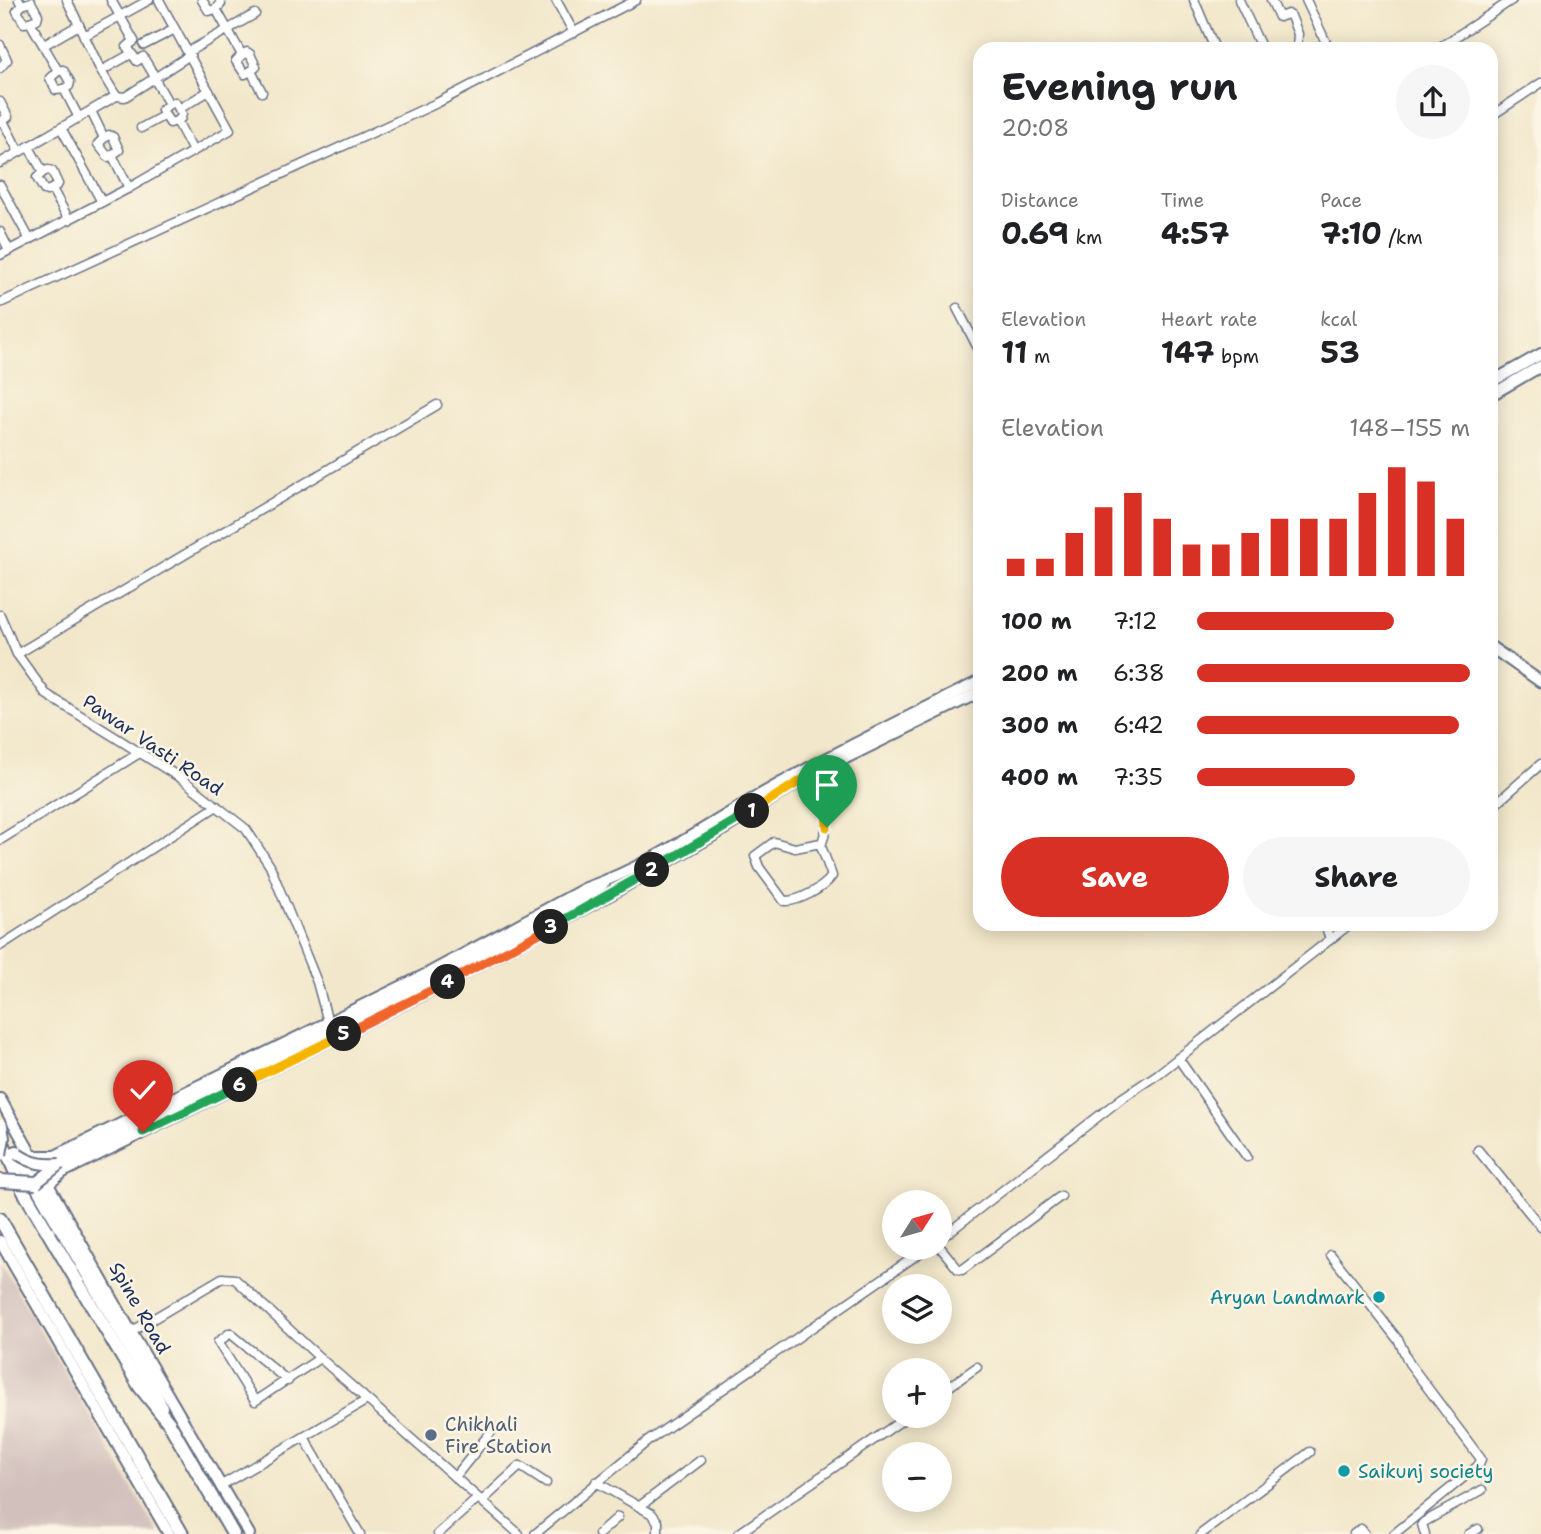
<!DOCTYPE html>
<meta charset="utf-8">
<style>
:root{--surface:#fff;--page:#f6f6f6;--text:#202124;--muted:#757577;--accent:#d93025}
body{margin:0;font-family:"Shantell Sans",sans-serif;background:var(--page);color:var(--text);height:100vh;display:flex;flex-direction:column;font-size:26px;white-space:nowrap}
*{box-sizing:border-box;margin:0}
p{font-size:23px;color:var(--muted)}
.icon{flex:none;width:38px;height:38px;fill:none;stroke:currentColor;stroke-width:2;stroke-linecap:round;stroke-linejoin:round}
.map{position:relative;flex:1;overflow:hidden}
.drawer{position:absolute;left:973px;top:42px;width:525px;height:889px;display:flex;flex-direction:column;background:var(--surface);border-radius:21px;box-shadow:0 4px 18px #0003}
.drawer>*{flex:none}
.needle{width:46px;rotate:53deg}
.tools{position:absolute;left:882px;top:1190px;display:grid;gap:14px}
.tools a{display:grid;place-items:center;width:70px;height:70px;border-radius:50%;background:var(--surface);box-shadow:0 4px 18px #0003;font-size:35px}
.pin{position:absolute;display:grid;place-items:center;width:60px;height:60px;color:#fff;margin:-72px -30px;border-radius:50% 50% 50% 0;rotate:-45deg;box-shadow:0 0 7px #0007}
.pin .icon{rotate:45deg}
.km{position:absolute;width:35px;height:35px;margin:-18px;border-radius:50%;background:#222;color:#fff;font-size:19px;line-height:35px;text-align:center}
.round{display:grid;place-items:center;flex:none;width:74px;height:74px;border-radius:37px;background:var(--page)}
.head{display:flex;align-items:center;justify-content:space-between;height:119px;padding:0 28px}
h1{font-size:38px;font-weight:700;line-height:52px}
.figures{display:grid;grid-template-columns:repeat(3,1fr);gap:10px;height:119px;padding:7px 28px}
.figures div{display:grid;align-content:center}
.figures b{font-size:30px;font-weight:700}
.figures small{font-size:19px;font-weight:400}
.figures p{font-size:19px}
.chart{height:196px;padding:14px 28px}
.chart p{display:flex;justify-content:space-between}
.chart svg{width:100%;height:126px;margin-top:7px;stroke:var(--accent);stroke-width:6}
.primary-button{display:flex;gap:14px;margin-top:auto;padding:14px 28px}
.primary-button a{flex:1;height:80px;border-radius:42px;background:var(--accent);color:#fff;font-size:28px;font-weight:700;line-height:80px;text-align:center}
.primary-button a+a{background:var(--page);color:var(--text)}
ul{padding:0 28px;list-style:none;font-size:23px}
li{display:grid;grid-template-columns:112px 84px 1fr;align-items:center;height:52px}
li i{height:18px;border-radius:9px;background:var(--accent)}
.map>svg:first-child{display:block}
.industrial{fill:#d1c0bc}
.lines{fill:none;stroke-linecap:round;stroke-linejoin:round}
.street-casing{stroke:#666f84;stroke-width:11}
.secondary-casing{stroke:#666f84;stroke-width:14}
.primary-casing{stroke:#666f84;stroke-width:16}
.street{stroke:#fff;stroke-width:8}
.secondary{stroke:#fff;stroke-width:10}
.primary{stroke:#fff;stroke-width:12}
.secondary-bridge-casing{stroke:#666f84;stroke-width:14;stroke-linecap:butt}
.primary-bridge-casing{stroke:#666f84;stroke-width:16;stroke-linecap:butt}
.secondary-bridge{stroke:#fff;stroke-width:10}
.primary-bridge{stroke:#fff;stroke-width:12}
.split-1-casing{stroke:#fff;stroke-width:14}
.split-2-casing{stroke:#fff;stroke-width:14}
.split-3-casing{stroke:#fff;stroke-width:14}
.split-4-casing{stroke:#fff;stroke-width:14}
.split-5-casing{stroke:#fff;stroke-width:14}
.split-6-casing{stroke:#fff;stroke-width:14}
.split-7-casing{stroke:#fff;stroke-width:14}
.split-1{stroke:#f5b400;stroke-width:9}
.split-2{stroke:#22a559;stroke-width:9}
.split-3{stroke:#22a559;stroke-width:9}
.split-4{stroke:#f0652b;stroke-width:9}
.split-5{stroke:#f0652b;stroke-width:9}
.split-6{stroke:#f5b400;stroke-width:9}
.split-7{stroke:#22a559;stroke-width:9}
.culture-dot{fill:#0f9aa8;stroke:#fcf5e5;stroke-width:2.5}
.service-dot{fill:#5c6f8a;stroke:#fcf5e5;stroke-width:2.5}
.labels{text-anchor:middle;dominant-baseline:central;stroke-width:5;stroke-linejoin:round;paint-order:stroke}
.street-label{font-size:19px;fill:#1b2f5e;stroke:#fcf5e5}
.culture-label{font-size:19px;fill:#0d838f;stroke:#fcf5e5;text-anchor:end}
.service-label{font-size:19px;fill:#4e5e75;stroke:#fcf5e5;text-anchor:start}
</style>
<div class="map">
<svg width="1541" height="1534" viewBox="0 0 1541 1534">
<rect width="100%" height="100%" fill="#fcf5e5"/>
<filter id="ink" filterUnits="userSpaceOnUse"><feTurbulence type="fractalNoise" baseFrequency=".0143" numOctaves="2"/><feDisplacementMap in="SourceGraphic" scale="14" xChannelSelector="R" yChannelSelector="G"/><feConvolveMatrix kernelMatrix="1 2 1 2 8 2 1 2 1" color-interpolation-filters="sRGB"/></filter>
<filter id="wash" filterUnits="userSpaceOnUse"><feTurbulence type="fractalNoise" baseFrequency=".00686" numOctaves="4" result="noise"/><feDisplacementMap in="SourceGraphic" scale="28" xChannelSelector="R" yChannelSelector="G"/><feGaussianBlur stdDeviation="1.57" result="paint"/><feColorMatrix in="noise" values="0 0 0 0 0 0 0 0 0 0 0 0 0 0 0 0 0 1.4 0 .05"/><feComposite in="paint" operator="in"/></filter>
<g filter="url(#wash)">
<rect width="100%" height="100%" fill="#f2e7ca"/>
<polygon class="industrial" points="0,1261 159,1534 0,1534"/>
</g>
<g filter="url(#ink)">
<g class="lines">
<defs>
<g id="street">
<polyline points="19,0 22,5 17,11 24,23 30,22 58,71 63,70 70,82 69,86 64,89"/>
<polyline points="111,0 134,41"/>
<polyline points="202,0 209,11 216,9"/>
<polyline points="556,0 574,33"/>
<polyline points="1194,0 1215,49"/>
<polyline points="1239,0 1262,49"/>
<polyline points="1271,0 1279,17 1288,14 1291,16 1298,34 1297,49"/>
<polyline points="1306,0 1329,49"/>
<polyline points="22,5 31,2 38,15 37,19 30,22"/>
<polyline points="216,9 242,55"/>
<polyline points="216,9 221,4 220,0"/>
<polyline points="84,36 149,0"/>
<polyline points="134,41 127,47 137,61 143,57"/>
<polyline points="0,45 7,60 0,68"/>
<polyline points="44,45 79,25"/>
<polyline points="144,45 175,29"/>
<polyline points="1437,49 1512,0"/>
<polyline points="188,52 255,14"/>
<polyline points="242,55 236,61 245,74 251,71"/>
<polyline points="242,55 247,52 250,54 256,67 251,71"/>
<polyline points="143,57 155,77"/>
<polyline points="58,71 50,78 56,90 64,89"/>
<polyline points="101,71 131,54"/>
<polyline points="251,71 262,92"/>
<polyline points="154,78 169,104"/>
<polyline points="64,89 79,118"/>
<polyline points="116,96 125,97 190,55"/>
<polyline points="0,102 8,117 0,122"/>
<polyline points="169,104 162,110 170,123 177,121"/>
<polyline points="169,104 175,102 182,114 181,118 177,121"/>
<polyline points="179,109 209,91"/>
<polyline points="91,111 104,138"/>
<polyline points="1491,116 1541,83"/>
<polyline points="3,121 19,152"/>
<polyline points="177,121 193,151"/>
<polyline points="61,128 102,202"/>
<polyline points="141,128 165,115"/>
<polyline points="104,138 109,135 113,137 119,150 112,155"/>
<polyline points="104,138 98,144 108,157 112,155"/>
<polyline points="29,147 43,172"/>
<polyline points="112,155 129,188"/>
<polyline points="0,163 116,96 101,71 67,0"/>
<polyline points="43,172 48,170 52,171 58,184 52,189"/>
<polyline points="43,172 37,178 44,190 47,191 52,189"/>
<polyline points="0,185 30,240"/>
<polyline points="52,189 69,220"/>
<polyline points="0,232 9,250"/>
<polyline points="0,255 129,188 230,130 159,0"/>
<polyline points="0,303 437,103 636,0"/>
<polyline points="957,308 980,352"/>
<polyline points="0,615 17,654 46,694 182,779 246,829 270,866 317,982 328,1022"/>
<polyline points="17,654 437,405"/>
<path d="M803 774 826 813 827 827 821 846 832 876C824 888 798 902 784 901L759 867 755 856 774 842 795 848 821 843"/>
<polyline points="1491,808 1541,764"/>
<polyline points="0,840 141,752"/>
<polyline points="1325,924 1330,939"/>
<polyline points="0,946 217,806"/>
<polyline points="1178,1058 1247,1157"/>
<polyline points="1478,1150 1541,1227"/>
<polyline points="940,1239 1122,1098 1158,1074 1350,924"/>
<polyline points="940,1247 958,1269 962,1270 1061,1196"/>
<polyline points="1331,1255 1399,1341 1409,1363 1481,1459 1479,1465 1394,1534"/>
<polyline points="131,1332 222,1278 235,1279 320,1358 519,1534"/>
<polyline points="288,1381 230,1333 218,1342 255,1401 320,1358"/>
<polyline points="940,1393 977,1367"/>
<polyline points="304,1437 360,1534"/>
<polyline points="455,1477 494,1428"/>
<polyline points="596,1482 652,1514 658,1522 658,1534"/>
<polyline points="220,1486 367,1400"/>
<polyline points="482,1501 520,1466 546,1483"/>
<polyline points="640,1506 701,1460"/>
<polyline points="438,1534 478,1498"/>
<polyline points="535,1534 648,1441 927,1248"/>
<polyline points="599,1534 618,1517"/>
<polyline points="738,1534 908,1416"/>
<polyline points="1201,1534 1310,1452"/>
<polyline points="1354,1534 1361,1529 1365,1534"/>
<polyline points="1425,1534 1422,1524 1424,1522 1482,1490"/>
<polyline points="1469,1534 1478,1529"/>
</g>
<g id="secondary">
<polyline points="1491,382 1541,354"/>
<polyline points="1491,395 1541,366"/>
<polyline points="1491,647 1541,682"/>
<polyline points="0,1099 131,1332 249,1534"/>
<path d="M32 1156H55L429 973 586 888C650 866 707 825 765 792 836 752 908 717 980 681"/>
<polyline points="60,1164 433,980 593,894 604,883"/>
<polyline points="47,1185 63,1172 436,988 613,893 716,834 805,778 980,692"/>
<polyline points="0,1241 169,1534"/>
</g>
<g id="primary">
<polyline points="0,1136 23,1190 140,1387 169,1423 233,1534"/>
<polyline points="17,1152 149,1380 161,1407"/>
<polyline points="0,1219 182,1534"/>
</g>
</defs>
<use href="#street" class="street-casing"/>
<use href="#secondary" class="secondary-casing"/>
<use href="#primary" class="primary-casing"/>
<use href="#street" class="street"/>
<use href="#secondary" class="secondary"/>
<use href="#primary" class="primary"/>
<defs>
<g id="secondary-bridge">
<path d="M18 1154C32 1164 44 1165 60 1164"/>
<polyline points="36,1183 60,1164"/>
</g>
<g id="primary-bridge">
<polyline points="0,1154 3,1138 1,1126"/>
<polyline points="0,1181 36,1183"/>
</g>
</defs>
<use href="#secondary-bridge" class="secondary-bridge-casing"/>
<use href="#primary-bridge" class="primary-bridge-casing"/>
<use href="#secondary-bridge" class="secondary-bridge"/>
<use href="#primary-bridge" class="primary-bridge"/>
</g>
</g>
<g class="lines" filter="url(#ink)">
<defs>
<polyline id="split-1" points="752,811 805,778 826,813 827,827"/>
<polyline id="split-2" points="652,870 752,811"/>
<polyline id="split-3" points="551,927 652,870"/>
<polyline id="split-4" points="448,982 551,927"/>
<polyline id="split-5" points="344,1034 448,982"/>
<polyline id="split-6" points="240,1085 344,1034"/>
<polyline id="split-7" points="143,1132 240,1085"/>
</defs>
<use href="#split-1" class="split-1-casing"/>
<use href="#split-2" class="split-2-casing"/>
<use href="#split-3" class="split-3-casing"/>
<use href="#split-4" class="split-4-casing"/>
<use href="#split-5" class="split-5-casing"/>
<use href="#split-6" class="split-6-casing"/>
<use href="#split-7" class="split-7-casing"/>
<use href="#split-1" class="split-1"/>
<use href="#split-2" class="split-2"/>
<use href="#split-3" class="split-3"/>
<use href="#split-4" class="split-4"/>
<use href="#split-5" class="split-5"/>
<use href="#split-6" class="split-6"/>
<use href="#split-7" class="split-7"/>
</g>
<g class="culture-dot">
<circle cx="1379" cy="1297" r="7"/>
<circle cx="1344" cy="1471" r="7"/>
</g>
<circle class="service-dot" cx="431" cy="1435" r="7"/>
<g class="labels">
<g class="street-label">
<text transform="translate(153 745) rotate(34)">Pawar Vasti Road</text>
<text transform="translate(140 1308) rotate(60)">Spine Road</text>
</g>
<g class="culture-label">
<text x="1365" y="1297">Aryan Landmark</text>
<text x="1358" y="1471" text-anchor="start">Saikunj society</text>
</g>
<g class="service-label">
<text x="445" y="1424">Chikhali<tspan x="445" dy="22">Fire Station</tspan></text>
</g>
</g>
</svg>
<div class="tools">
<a><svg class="needle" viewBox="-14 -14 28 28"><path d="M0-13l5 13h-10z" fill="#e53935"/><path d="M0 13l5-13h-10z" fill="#757577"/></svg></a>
<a><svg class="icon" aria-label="layers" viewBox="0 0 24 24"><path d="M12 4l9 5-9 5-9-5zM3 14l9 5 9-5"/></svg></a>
<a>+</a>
<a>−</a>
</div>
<div class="pin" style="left:827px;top:827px;background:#1e9e55"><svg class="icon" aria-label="arrive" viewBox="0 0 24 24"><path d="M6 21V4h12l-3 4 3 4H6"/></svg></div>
<div class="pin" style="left:143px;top:1132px;background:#d93025"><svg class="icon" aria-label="check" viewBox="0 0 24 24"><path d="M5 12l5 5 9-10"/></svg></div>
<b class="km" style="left:752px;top:811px">1</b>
<b class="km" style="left:652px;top:870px">2</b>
<b class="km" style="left:551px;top:927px">3</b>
<b class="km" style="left:448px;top:982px">4</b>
<b class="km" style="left:344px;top:1034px">5</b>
<b class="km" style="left:240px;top:1085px">6</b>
<section class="drawer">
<div class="head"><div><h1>Evening run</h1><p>20:08</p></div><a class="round"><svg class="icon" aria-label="share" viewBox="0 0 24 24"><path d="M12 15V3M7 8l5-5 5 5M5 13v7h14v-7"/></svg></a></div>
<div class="figures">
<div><p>Distance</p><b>0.69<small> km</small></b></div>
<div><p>Time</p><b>4:57</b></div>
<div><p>Pace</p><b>7:10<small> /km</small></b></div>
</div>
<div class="figures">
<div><p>Elevation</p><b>11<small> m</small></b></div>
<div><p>Heart rate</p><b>147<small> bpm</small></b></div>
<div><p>kcal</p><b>53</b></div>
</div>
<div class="chart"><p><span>Elevation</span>148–155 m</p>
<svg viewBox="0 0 160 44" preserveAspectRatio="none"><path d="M5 44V38M15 44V38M25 44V29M35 44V20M45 44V15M55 44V24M65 44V33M75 44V33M85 44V29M95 44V24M105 44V24M115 44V24M125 44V15M135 44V6M145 44V11M155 44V24"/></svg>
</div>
<ul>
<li><b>100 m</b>7:12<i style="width:72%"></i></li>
<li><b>200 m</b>6:38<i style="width:100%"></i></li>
<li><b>300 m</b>6:42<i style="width:96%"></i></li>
<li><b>400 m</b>7:35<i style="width:58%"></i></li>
</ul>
<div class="primary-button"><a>Save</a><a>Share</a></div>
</section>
</div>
